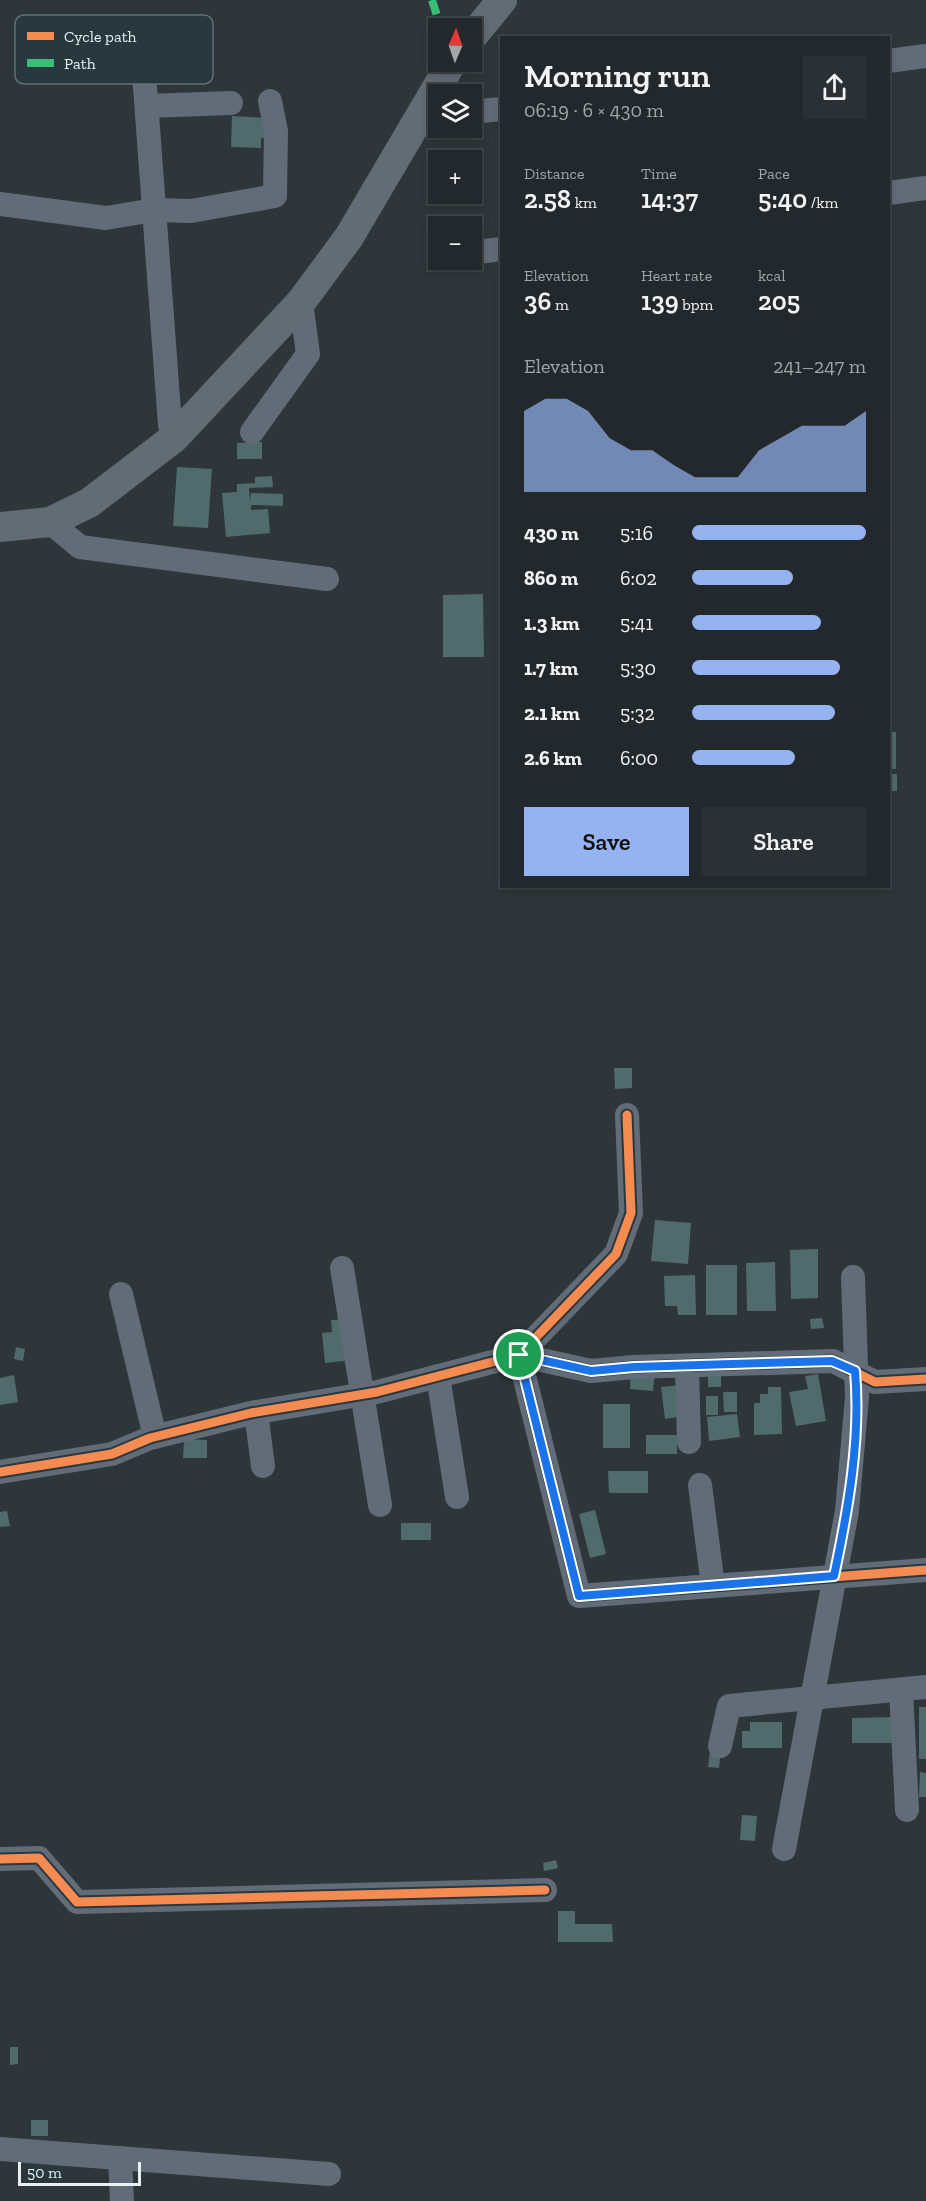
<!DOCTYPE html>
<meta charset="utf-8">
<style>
:root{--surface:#22282b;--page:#2a3033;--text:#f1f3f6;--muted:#a2a6a9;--line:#3f4447;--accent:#95b2f1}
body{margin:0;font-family:"Zilla Slab",serif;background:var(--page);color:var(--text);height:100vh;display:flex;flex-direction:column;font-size:22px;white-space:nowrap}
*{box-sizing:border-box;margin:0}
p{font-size:20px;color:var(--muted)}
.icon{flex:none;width:33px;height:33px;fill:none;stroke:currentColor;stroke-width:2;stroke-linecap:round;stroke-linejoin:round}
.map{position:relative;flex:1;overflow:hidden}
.drawer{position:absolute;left:500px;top:36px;width:390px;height:852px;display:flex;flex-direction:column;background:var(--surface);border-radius:0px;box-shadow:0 3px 9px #0003,0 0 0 2px var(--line)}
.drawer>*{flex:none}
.needle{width:39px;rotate:2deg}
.tools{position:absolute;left:428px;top:18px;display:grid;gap:12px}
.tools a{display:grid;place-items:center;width:54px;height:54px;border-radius:0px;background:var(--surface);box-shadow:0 3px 9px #0003,0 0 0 2px var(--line);font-size:30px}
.scale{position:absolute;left:18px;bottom:15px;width:123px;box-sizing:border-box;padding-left:6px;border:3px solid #e7f1f5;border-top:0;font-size:16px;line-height:21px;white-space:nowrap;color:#e7f1f5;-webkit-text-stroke:4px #29383e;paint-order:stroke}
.pin{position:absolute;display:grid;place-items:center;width:51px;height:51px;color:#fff;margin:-26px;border:3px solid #fff;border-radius:50%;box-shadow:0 2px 6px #0007}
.round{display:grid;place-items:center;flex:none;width:63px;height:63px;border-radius:0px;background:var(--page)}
.overview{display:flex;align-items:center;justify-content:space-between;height:102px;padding:0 24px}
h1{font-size:33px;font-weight:600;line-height:45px}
.metrics{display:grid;grid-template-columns:repeat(3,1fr);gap:9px;height:102px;padding:6px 24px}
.metrics div{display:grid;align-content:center}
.metrics b{font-size:26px;font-weight:600}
.metrics small{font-size:16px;font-weight:400}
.metrics p{font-size:16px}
.chart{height:168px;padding:12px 24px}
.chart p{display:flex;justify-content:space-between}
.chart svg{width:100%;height:108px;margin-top:6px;fill:var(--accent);opacity:.7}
.primary-button{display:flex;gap:12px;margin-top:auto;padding:12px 24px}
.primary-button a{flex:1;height:69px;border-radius:0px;background:var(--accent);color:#111;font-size:24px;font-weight:600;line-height:69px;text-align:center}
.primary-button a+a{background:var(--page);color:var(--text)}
ul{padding:0 24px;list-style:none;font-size:20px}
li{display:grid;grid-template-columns:96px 72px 1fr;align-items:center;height:45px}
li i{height:15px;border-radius:8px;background:var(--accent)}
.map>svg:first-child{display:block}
.building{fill:#506b6c}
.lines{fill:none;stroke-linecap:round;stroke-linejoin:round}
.minor{stroke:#626c78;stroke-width:24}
.major{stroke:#626c75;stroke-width:30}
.quiet{stroke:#3abd76;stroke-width:8;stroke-dasharray:15 8;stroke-linecap:butt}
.cycleway-casing{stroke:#29383e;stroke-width:13}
.cycleway{stroke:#f68b52;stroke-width:9}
.route-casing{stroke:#fff;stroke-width:12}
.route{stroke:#1a73e8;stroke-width:8}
.key{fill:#29383e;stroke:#627075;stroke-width:1.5}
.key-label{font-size:16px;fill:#e7f1f5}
</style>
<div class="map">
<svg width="926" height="2201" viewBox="0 0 926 2201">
<rect width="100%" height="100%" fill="#2e3639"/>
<g class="building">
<polygon points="232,116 271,118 270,138 261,138 261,148 231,147"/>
<polygon points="262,442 262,459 237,459 237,443"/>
<polygon points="177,467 212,469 208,528 173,526"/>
<polygon points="272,476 273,487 249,488 250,501 251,493 283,494 283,506 251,505 251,510 268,509 270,533 226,537 222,493 237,492 237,484 255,483 255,477"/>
<polygon points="483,594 484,657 443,657 443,595"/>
<rect x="888" y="732" width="8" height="37"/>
<rect x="888" y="774" width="9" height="17"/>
<polygon points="614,1068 632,1068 632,1088 615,1089"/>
<polygon points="655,1220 691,1223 688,1264 651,1261"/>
<polygon points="818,1249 818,1298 791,1299 790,1250"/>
<polygon points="775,1262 776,1311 747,1311 746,1263"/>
<rect x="706" y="1265" width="31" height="50"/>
<polygon points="695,1275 696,1315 678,1315 677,1306 665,1306 664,1276"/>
<polygon points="822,1318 824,1328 811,1329 810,1319"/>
<polygon points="348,1319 352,1360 325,1363 322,1333 332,1332 331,1320"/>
<polygon points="16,1347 25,1349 23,1361 14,1359"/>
<polygon points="631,1369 655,1371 653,1391 630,1389"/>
<rect x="708" y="1369" width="13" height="18"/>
<polygon points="818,1374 826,1421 796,1426 789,1392 808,1389 805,1376"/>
<polygon points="14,1375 18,1402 0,1405 0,1378"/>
<polygon points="681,1385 685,1416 665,1419 661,1387"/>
<polygon points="768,1387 781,1387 782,1434 754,1435 754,1403 760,1403 760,1394 768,1394"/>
<polygon points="723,1392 737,1392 737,1412 724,1412"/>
<rect x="706" y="1396" width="12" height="19"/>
<rect x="603" y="1404" width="27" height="44"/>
<polygon points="737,1414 740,1437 709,1441 707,1417"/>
<rect x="646" y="1435" width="31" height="19"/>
<polygon points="184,1439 207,1440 207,1458 183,1458"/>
<polygon points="608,1471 648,1471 648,1493 609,1493"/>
<polygon points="595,1510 606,1554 590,1558 579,1514"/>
<polygon points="7,1511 10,1526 0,1527 0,1512"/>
<rect x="401" y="1523" width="30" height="17"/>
<rect x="919" y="1707" width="7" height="52"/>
<polygon points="893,1717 893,1743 852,1743 852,1718"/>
<polygon points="750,1722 782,1722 782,1748 742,1748 742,1731 750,1731"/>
<polygon points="710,1749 721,1750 719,1768 708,1767"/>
<polygon points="920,1772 926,1773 926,1797 919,1797"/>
<polygon points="742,1815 757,1816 755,1841 740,1840"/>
<polygon points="556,1860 558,1868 544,1871 543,1863"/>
<polygon points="558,1911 575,1911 575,1924 612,1924 613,1942 558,1942"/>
<polygon points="10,2047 18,2047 18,2064 10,2065"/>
<rect x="31" y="2120" width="17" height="16"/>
</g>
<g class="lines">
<g class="minor">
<polyline points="141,33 170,425 174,438"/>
<polyline points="888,61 926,56"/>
<polyline points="147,106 231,103"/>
<polyline points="471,112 501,109"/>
<polyline points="888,193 926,188"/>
<polyline points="0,204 106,218 154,210 191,211 275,196 276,131 270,101"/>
<polyline points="471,253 501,249"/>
<polyline points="252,432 308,354 301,302"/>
<polyline points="50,522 80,547 327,579"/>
<polyline points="627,1115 631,1213 616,1254 519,1355 579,1596 926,1570"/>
<polyline points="342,1268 380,1505"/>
<polyline points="121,1294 155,1437"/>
<polyline points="687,1367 689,1442"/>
<polyline points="438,1376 457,1497"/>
<polyline points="256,1412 263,1466"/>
<polyline points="0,1472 112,1454 150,1438 251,1413 377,1392 519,1355 591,1371 634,1367 833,1361 875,1382 926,1379"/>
<polyline points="700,1485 713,1586"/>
<polyline points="901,1690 907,1810"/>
<polyline points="720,1746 729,1706 926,1687"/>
<polyline points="784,1849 847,1511 857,1397 853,1277"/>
<polyline points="0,1859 39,1858 77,1902 545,1890"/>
<polyline points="0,2149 329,2174"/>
<polyline points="120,2158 122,2201"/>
</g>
<g class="major">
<polyline points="471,38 502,0"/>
<polyline points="0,527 50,522 89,503 174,438 301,302 349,237 452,62"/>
</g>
<polyline class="quiet" points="432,0 441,28"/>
<defs>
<g id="cycleway">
<polyline points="627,1115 631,1213 616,1254 519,1355 579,1596 926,1570"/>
<polyline points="0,1472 112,1454 150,1438 251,1413 377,1392 519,1355 591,1371 634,1367 833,1361 875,1382 926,1379"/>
<polyline points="0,1859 39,1858 77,1902 545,1890"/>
</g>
</defs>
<use href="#cycleway" class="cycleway-casing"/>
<use href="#cycleway" class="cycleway"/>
</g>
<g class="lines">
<defs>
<path id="route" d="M519 1355 591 1371 634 1367 832 1361 855 1371C861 1439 848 1510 834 1576L579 1596Z"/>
</defs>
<use href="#route" class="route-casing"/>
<use href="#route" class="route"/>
</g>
<rect x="15" y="15" width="198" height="69" rx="9" class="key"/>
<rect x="27" y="32" width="27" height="8" fill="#f68b52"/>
<rect x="27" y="59" width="27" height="8" fill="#3abd76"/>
<g class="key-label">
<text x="64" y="42">Cycle path</text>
<text x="64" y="69">Path</text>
</g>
</svg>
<div class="tools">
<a><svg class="needle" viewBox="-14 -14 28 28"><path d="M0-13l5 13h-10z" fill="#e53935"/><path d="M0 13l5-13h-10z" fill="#a2a6a9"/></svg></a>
<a><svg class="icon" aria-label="layers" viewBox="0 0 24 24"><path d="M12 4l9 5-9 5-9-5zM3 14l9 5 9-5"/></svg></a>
<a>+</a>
<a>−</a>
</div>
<div class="scale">50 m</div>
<div class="pin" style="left:519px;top:1355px;background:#1e9e55"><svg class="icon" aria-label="arrive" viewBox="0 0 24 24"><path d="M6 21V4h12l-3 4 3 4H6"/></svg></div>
<section class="drawer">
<div class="overview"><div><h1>Morning run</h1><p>06:19 · 6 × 430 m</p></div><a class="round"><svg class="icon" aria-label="share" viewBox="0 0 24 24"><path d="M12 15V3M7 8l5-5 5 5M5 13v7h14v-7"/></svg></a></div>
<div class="metrics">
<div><p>Distance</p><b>2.58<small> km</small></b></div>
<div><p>Time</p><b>14:37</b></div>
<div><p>Pace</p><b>5:40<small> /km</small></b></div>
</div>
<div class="metrics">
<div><p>Elevation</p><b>36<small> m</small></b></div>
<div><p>Heart rate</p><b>139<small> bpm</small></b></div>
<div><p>kcal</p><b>205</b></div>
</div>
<div class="chart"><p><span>Elevation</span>241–247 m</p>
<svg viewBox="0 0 160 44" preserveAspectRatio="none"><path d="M0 44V11L10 6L20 6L30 11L40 22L50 27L60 27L70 33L80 38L90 38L100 38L110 27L120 22L130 17L140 17L150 17L160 11V44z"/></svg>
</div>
<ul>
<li><b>430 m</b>5:16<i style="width:100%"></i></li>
<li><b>860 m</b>6:02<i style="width:58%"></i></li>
<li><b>1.3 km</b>5:41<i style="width:74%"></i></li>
<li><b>1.7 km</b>5:30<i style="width:85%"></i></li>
<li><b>2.1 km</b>5:32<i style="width:82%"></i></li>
<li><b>2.6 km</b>6:00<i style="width:59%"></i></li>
</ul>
<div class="primary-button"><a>Save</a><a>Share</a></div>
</section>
</div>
